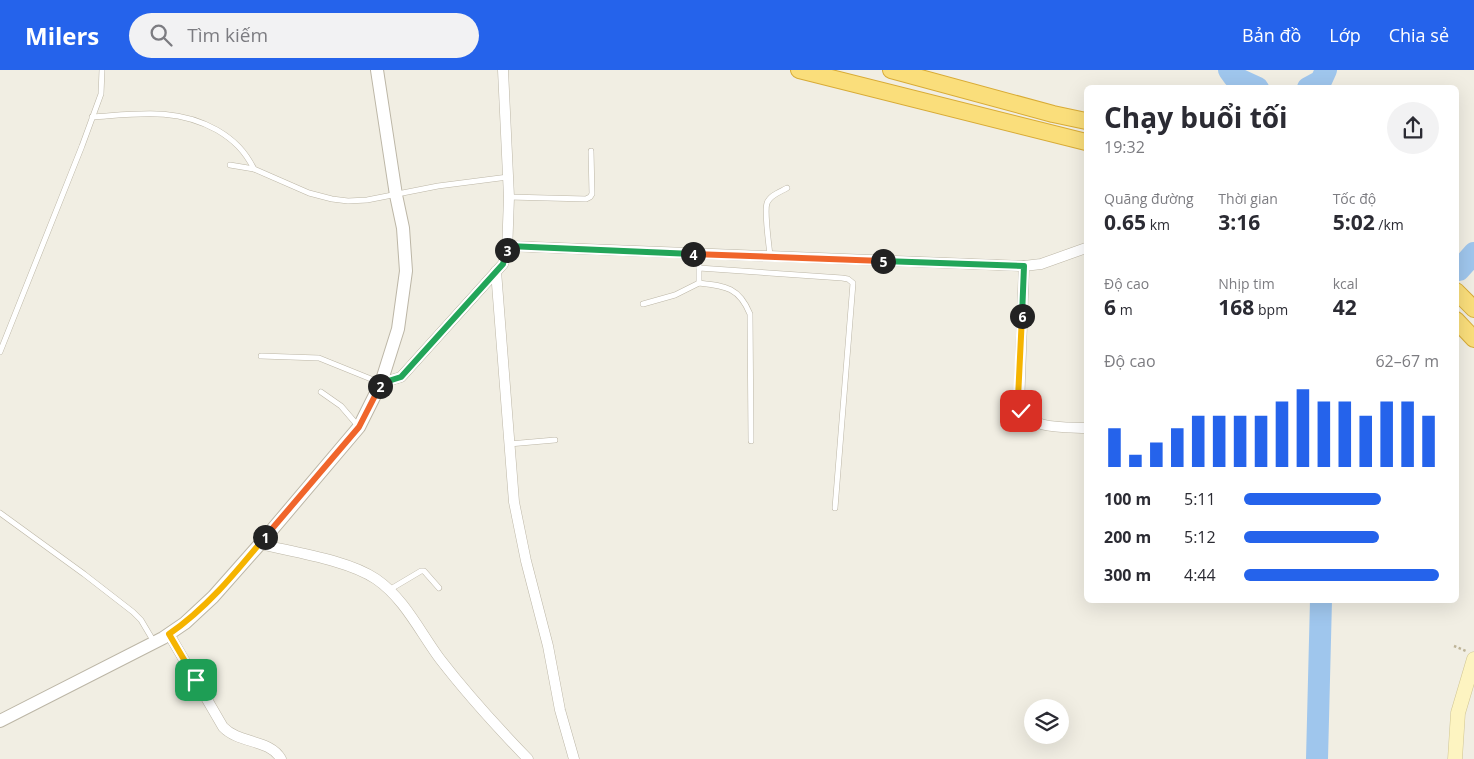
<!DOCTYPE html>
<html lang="vi">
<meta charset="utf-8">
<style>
:root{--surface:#fff;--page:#f2f2f3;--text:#2b2b33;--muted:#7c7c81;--accent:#2563eb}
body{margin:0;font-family:"Open Sans",sans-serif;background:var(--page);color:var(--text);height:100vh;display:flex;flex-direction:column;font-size:19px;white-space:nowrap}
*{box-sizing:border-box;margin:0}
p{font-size:16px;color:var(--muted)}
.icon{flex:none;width:28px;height:28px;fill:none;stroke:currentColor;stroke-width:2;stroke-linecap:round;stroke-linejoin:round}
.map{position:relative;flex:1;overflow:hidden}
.panel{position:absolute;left:1084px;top:15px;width:375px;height:518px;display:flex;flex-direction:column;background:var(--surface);border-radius:8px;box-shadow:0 5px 20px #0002}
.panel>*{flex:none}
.fabs{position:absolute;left:1024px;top:629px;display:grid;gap:10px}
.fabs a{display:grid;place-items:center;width:45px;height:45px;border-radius:50%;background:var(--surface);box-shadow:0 5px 20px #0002;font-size:25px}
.pin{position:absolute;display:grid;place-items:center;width:42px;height:42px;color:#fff;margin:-21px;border-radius:10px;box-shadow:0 2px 8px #0006}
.km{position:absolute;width:25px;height:25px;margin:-12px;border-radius:50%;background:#222;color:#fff;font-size:14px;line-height:25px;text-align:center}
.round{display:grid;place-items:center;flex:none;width:52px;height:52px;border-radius:26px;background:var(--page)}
.overview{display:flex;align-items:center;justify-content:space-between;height:85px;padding:0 20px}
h1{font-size:28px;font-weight:700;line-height:38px}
.stats{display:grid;grid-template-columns:repeat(3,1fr);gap:8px;height:85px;padding:5px 20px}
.stats div{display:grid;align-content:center}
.stats b{font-size:21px;font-weight:700}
.stats small{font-size:14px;font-weight:400}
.stats p{font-size:14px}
.chart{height:140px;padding:10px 20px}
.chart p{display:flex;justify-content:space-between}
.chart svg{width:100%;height:90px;margin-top:5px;stroke:var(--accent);stroke-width:6}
ul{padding:0 20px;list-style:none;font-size:16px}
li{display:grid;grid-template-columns:80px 60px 1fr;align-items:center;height:38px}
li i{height:12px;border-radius:6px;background:var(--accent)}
header{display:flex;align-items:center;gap:30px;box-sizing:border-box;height:70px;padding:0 25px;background:var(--accent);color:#fff}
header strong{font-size:24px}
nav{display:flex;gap:28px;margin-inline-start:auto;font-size:18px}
.search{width:350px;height:45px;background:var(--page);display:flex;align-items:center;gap:12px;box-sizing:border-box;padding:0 18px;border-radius:28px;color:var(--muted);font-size:19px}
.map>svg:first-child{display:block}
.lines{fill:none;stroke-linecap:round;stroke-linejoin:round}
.river{stroke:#9fc6ed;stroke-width:22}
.service-casing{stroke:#bcb6a6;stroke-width:6}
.minor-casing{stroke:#bcb6a6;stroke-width:11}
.tertiary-casing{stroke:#bcb6a6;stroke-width:14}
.secondary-casing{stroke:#d0c593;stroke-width:15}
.trunk-casing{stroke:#d8ab36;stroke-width:18}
.path{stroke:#bdb397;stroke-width:2.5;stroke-dasharray:2.5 2.5;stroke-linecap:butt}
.service{stroke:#fff;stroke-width:5}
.minor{stroke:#fff;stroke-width:10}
.tertiary{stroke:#fff;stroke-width:12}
.secondary{stroke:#fdf4c1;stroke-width:14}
.trunk{stroke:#fade7b;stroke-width:16}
.split-1-casing{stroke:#fff;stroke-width:10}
.split-2-casing{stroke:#fff;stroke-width:10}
.split-3-casing{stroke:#fff;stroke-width:10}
.split-4-casing{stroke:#fff;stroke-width:10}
.split-5-casing{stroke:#fff;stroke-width:10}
.split-6-casing{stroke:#fff;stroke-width:10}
.split-7-casing{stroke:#fff;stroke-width:10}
.split-1{stroke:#f5b400;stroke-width:6}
.split-2{stroke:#f0652b;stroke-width:6}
.split-3{stroke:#22a559;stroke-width:6}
.split-4{stroke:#22a559;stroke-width:6}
.split-5{stroke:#f0652b;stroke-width:6}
.split-6{stroke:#22a559;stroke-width:6}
.split-7{stroke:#f5b400;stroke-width:6}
</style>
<header>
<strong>Milers</strong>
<div class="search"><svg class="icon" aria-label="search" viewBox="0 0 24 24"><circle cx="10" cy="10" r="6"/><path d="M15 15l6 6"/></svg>Tìm kiếm</div>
<nav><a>Bản đồ</a><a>Lớp</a><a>Chia sẻ</a></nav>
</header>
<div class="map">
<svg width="1474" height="689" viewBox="0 0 1474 689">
<rect width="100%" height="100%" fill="#f1eee3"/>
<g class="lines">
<g class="river">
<polyline points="1229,0 1234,7 1258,18"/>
<polyline points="1308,18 1321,11 1326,0"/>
<polyline points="1459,200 1474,183"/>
<polyline points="1317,689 1321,530"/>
</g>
<defs>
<g id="service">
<path d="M92 47C137 44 176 37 217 60 234 70 245 81 254 99"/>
<polyline points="230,95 254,99 309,123 332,129 348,131 367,130 438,116 508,107"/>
<polyline points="509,127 586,129 590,127 592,124 591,81"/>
<polyline points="699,184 699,198 842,208 848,209 853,213 835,438"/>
<path d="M770 186C769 174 764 142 767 133 770 125 780 122 787 118"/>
<path d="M699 213C725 216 739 217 750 244L751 371"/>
<polyline points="643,234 675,225 699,213 699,198"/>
<polyline points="0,282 82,76 101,24 102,0"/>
<polyline points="261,286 319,288 381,313"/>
<polyline points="321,322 341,336 359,357"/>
<polyline points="509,374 555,370"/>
<polyline points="0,443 84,504 133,542 141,550 154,572"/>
<polyline points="389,520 421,501 424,501 439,518"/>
</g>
<g id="minor">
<polyline points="507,176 1024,196 1041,194 1086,178"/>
<path d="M1024 196 1019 336C1028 360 1064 357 1086 358"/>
<polyline points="496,201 514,432 526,491 548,576 560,640 574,689"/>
<polyline points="381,313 401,307 503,194 507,183 509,127 503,0"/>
<path d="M260 474C293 482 348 490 376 509 404 528 420 562 440 589 467 624 497 657 528 689"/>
<path d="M169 564 223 657C239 674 270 669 281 689"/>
</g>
<polyline id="tertiary" points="0,651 163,568 185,553 213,527 260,474 359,357 381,313 398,259 406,201 403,158 396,125 377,0"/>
<polyline id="secondary" points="1455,689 1458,643 1474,589"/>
<g id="trunk">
<polyline points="799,0 1086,72"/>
<polyline points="891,0 1053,44 1086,51"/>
<polyline points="1456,221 1474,239"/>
<polyline points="1456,250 1474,269"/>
</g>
</defs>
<use href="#service" class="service-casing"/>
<use href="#minor" class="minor-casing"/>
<use href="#tertiary" class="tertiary-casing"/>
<use href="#secondary" class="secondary-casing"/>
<use href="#trunk" class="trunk-casing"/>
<polyline class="path" points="1454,576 1466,581"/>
<use href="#service" class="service"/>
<use href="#minor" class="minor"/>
<use href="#tertiary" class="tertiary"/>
<use href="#secondary" class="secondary"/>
<use href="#trunk" class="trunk"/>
</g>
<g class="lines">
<defs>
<path id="split-1" d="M196 610 169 564C207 538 236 502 265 467"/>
<polyline id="split-2" points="265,467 359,357 380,316"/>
<polyline id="split-3" points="380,316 382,313 401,307 503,194 507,180"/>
<polyline id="split-4" points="507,180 507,176 693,184"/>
<polyline id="split-5" points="693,184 883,191"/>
<polyline id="split-6" points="883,191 1024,196 1022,246"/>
<polyline id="split-7" points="1021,341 1018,328 1022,246"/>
</defs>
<use href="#split-1" class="split-1-casing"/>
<use href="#split-2" class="split-2-casing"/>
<use href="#split-3" class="split-3-casing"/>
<use href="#split-4" class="split-4-casing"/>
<use href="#split-5" class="split-5-casing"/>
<use href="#split-6" class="split-6-casing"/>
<use href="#split-7" class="split-7-casing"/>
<use href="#split-1" class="split-1"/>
<use href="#split-2" class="split-2"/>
<use href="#split-3" class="split-3"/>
<use href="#split-4" class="split-4"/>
<use href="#split-5" class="split-5"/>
<use href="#split-6" class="split-6"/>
<use href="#split-7" class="split-7"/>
</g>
</svg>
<div class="fabs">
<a><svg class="icon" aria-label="layers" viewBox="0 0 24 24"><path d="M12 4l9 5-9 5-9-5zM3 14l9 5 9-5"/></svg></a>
</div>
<div class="pin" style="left:196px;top:610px;background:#1e9e55"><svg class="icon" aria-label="arrive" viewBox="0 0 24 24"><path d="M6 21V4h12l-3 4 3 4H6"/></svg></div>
<div class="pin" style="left:1021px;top:341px;background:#d93025"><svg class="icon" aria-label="check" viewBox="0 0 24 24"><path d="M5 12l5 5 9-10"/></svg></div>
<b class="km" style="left:265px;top:467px">1</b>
<b class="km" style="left:380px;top:316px">2</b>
<b class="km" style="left:507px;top:180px">3</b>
<b class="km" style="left:693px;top:184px">4</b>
<b class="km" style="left:883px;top:191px">5</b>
<b class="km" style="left:1022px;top:246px">6</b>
<section class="panel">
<div class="overview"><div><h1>Chạy buổi tối</h1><p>19:32</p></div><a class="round"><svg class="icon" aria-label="share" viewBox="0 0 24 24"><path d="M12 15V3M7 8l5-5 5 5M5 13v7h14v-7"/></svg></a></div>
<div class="stats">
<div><p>Quãng đường</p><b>0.65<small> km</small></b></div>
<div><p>Thời gian</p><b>3:16</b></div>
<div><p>Tốc độ</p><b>5:02<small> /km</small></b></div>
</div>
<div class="stats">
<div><p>Độ cao</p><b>6<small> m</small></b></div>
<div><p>Nhịp tim</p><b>168<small> bpm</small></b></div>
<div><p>kcal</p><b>42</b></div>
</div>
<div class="chart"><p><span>Độ cao</span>62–67 m</p>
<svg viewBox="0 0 160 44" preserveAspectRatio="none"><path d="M5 44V25M15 44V38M25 44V32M35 44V25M45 44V19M55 44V19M65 44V19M75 44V19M85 44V12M95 44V6M105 44V12M115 44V12M125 44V19M135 44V12M145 44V12M155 44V19"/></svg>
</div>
<ul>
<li><b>100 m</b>5:11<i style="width:70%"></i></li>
<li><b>200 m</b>5:12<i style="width:69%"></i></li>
<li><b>300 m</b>4:44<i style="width:100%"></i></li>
</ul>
</section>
</div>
